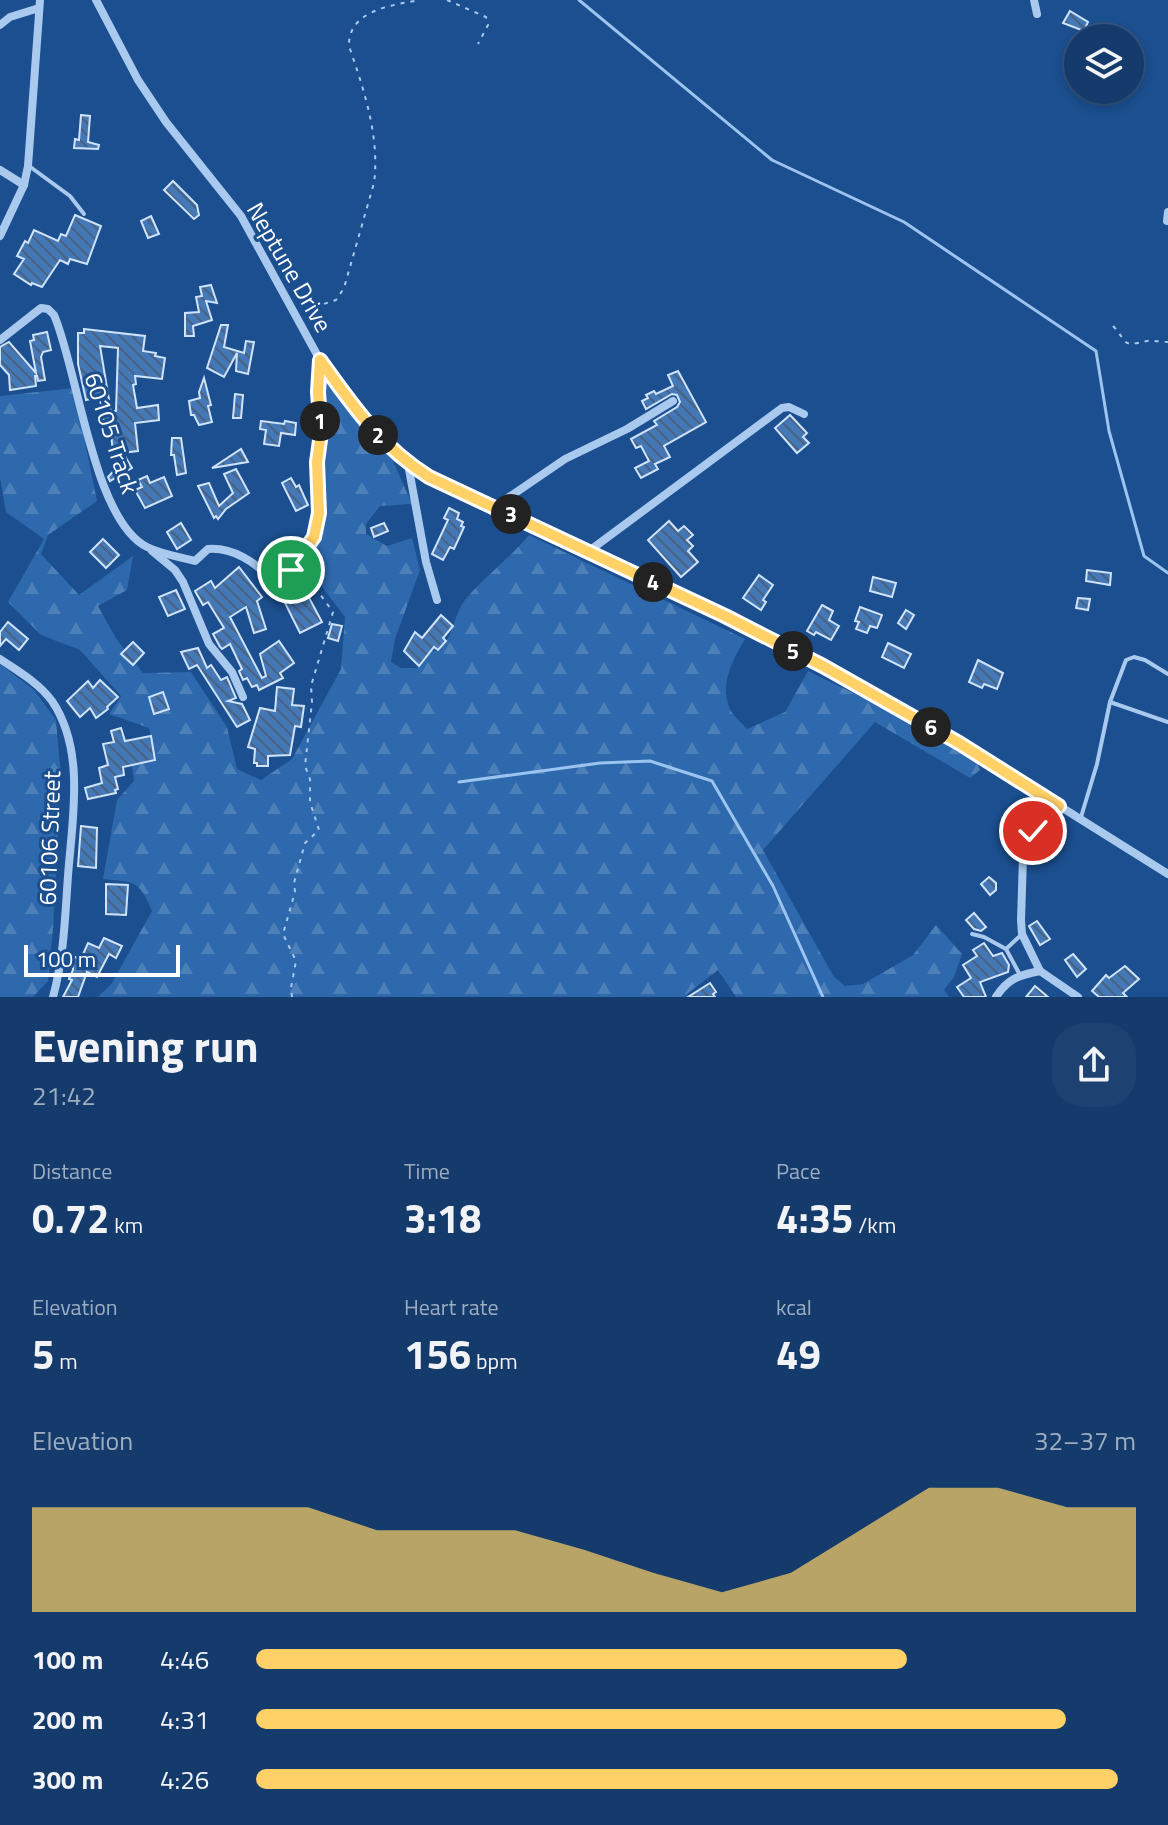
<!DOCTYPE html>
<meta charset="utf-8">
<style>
:root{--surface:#143b6b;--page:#1d4271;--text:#f1f3f6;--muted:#9dadc1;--line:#33557e;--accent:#ffd166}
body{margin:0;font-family:"Titillium Web",sans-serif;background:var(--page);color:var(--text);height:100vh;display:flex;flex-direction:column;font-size:30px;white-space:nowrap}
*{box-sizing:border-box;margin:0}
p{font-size:26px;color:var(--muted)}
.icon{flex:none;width:44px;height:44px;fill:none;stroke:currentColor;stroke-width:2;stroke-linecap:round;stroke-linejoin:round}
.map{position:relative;height:997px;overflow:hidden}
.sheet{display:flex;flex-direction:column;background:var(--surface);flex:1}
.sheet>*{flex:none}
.controls{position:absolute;left:1064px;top:24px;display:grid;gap:16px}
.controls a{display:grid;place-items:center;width:80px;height:80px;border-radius:50%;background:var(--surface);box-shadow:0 4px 12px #0003,0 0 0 2px var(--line);font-size:40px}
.scale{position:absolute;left:24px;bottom:20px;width:156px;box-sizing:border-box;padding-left:8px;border:4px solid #fff;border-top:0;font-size:22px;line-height:28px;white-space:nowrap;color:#fff;-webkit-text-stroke:6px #1b4f8f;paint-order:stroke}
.pin{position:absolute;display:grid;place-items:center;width:68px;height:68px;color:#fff;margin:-34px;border:4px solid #fff;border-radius:50%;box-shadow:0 2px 8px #0007}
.km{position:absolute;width:40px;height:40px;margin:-20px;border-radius:50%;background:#222;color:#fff;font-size:22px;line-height:40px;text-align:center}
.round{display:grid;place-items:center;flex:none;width:84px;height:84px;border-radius:32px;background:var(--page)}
.head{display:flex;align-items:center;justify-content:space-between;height:136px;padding:0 32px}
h1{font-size:44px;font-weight:700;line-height:60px}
.metrics{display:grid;grid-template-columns:repeat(3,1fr);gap:12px;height:136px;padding:8px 32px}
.metrics div{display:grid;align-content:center}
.metrics b{font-size:40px;font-weight:700}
.metrics small{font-size:22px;font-weight:400}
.metrics p{font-size:22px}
.chart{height:224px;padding:16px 32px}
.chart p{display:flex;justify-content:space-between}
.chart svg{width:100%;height:144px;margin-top:8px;fill:var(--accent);opacity:.7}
ul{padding:0 32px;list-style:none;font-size:26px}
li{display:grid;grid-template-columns:128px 96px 1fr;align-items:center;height:60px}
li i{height:20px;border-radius:10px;background:var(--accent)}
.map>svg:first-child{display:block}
.forest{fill:url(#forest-firs)}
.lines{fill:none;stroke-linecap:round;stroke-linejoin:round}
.stream{stroke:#9cc4f0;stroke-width:3}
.building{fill:url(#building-back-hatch);stroke:#cfe3fa;stroke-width:2;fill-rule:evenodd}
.path{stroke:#a9c9ee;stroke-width:2;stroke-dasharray:4 6;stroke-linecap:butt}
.service{stroke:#a9c9ee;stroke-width:4}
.minor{stroke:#a9c9ee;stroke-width:8}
.route-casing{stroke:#fff;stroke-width:16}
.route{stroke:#ffd166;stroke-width:10}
.labels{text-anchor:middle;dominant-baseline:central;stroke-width:6;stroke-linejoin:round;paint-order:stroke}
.street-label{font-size:24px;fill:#fff;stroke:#1b4f8f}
</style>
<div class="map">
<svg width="1168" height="997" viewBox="0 0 1168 997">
<defs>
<pattern id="forest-firs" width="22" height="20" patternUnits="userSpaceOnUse" patternTransform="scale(2)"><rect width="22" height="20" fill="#2e69ad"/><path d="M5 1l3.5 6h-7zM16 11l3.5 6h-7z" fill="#4d80b9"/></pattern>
<pattern id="building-back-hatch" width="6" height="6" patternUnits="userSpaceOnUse" patternTransform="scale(2)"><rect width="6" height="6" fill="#4478b7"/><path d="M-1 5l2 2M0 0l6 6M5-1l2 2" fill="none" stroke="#486282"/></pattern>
</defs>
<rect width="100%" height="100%" fill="#1b4f8f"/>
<g class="forest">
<path d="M322 376 393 461 412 504 380 506 366 524V534L387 546 412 538 420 570 395 639 391 662 401 668H417L431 651H438C455 636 453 615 465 600 484 577 509 559 529 535L745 639C733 659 719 685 730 709 733 716 742 723 747 729L785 712 808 671 886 709 977 763 980 770 970 778 875 722 763 850 834 977 845 986 863 984 913 955 936 925 962 954 954 977 944 990 949 997H736L718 970 687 994 688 997H98L112 983 152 911C139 880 135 882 103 879L117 800 134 781 132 766 156 761 149 728 109 714 121 696 80 650 41 635 8 602 44 539 6 512 0 478V396L74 388 97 501 48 535 41 554 79 595 133 556 127 590 98 606 117 640 143 673 191 672 227 727 237 769 261 780 292 759 341 669 345 617 304 563 323 524 320 460Z"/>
<polygon points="0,664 34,690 56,720 61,777 53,929 48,981 33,997 0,997"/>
</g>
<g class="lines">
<g class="stream">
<polyline points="579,0 772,160 904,222 1096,351 1109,431 1144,556 1168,573"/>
<polyline points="459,782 600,763 650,761 712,781 773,886 823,997"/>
</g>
</g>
<g class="building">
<polygon points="1070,11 1088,22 1084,31 1063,23"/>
<polygon points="81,115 90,116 88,142 99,145 98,149 74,148 75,139 79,140"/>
<polygon points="173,181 197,205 199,215 194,219 164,190"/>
<polygon points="75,215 101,226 87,264 70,259 68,264 60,260 42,287 32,283 31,285 14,274 24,259 17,256 25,241 28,243 34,230 58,241 61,234 66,236"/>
<polygon points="151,216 159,234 148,238 141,221"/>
<polygon points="211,285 217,303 206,301 212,320 193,326 194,336 185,336 185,313 199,312 196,297 202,296 200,287"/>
<polygon points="221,325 228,325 224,347 244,353 246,341 254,342 248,374 236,371 237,353 224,377 207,368"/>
<path d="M84 329 145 336 143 351 156 353 155 356 165 358 162 379 135 376 136 384 133 385 137 408 158 405 159 420 135 423 138 451 113 454 110 422 103 423 100 397 86 400 78 364V333H84ZM100 346 118 348 116 411 111 412Z"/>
<polygon points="47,332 51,350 43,352 41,357 45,380 38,381 37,376 35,376 36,386 10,390 9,375 0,365 0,347 9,342 36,373 30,341 34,340 33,335"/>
<polygon points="678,371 706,422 664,446 670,457 655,464 658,469 641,478 635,468 649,461 641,446 636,448 631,439 657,425 654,421 677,407 680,402 677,395 672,394 646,409 642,401 648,398 646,395 654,391 656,394 673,386 668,375"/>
<polygon points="204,378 211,405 208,406 212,422 199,425 194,415 191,415 189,401 200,398 199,392"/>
<polygon points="235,394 243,395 241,418 233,418"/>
<polygon points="790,415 807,433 803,437 809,443 797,453 775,428"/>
<polygon points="261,421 284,424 285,421 296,423 295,435 281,433 279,446 264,444 266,430 260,429"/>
<polygon points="172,438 181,438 186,473 177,475 174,455 171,455"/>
<polygon points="241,449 248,462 212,468"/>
<polygon points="126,458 132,468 110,481 108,477"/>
<polygon points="236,469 249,493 226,509 218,519 216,516 214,518 198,486 209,483 219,506 233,493 224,474"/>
<polygon points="147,476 150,483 164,477 172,496 145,508 135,490 142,487 138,480"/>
<polygon points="291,478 296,487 299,485 308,505 296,511 282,483"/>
<polygon points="449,508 459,513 457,519 463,522 461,526 464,527 454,549 450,547 443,560 432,554 448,520 444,518"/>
<polygon points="669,521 678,531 684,526 693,535 687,540 693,546 688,551 698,562 681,577 648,540"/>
<polygon points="181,523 191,540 177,549 167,532"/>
<polygon points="384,523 388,531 374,537 371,528"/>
<polygon points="103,539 119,555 106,568 90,552"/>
<polygon points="239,567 262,597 257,601 266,629 254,633 246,607 230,617 262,678 266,676 260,654 279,641 294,663 280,673 283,678 259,690 257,685 252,687 247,678 243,680 239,671 242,669 230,644 222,649 220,647 213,634 224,628 208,602 203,605 195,591 211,581 215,588"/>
<polygon points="1087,570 1111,573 1110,585 1086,581"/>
<polygon points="759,575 773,585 763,600 766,602 761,610 743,598"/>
<polygon points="873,577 896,583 892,597 870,591"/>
<polygon points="176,590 185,609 168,616 159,597"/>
<polygon points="306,592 322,622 300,633 285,603"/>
<polygon points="1078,598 1090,599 1088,610 1076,608"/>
<polygon points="822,605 833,611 829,620 839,626 831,640 816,632 814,635 807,631"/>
<polygon points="860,607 882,615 877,628 870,626 867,633 856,629 859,622 855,621"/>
<polygon points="906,610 914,615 906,629 898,623"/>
<polygon points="441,615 453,626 443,638 446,641 438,650 434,647 419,666 404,651 415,632 422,638"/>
<polygon points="8,622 28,639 19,650 6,639 0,646 0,632"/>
<polygon points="332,624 342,626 338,641 328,638"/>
<polygon points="133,642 144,653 133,665 121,654"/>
<polygon points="888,643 911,654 904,668 882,657"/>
<polygon points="198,648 207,668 211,665 221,680 227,677 236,698 228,701 242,704 250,720 237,727 197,665 189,669 181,652"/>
<polygon points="978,660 1003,673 997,689 984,684 982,688 969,682"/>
<polygon points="100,680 118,697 107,707 108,709 96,718 90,708 80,717 67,701 88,681 93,688"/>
<polygon points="277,687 294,689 292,705 304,706 301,727 295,726 290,755 268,756 268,766 257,766 257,763 254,763 255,749 248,747 260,708 275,711"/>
<polygon points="163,692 169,709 154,714 149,697"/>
<polygon points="121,728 125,741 151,736 155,760 123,767 124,775 115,777 118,789 115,790 116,793 88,799 85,788 102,783 99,768 108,765 103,744 114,742 111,731"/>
<polygon points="81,826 97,828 96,868 78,866"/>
<polygon points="989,877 996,883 996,890 990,895 981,884"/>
<polygon points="106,884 128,885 126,915 106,914"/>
<polygon points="974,913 986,927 981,931 974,929 966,920"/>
<polygon points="1037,921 1050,939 1040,945 1029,926"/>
<polygon points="104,938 122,946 116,958 109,954 97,977 87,972 78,997 63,997 72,980 69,979 73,970 72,956 81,959 88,943 99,948"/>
<polygon points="984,943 993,956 1002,953 1009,965 1008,972 980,982 986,997 964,997 957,987 971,978 963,965 977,956 973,950"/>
<polygon points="1073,954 1086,969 1077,977 1065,960"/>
<polygon points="1125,966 1139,979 1123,993 1127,997 1099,997 1092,991 1106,975 1109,978"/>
<polygon points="710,983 716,992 713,994 715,997 688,997"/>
<polygon points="1035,986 1048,997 1026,997"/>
</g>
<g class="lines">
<g class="path">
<polyline points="447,0 486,17 488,25 478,44"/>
<path d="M305 310 336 300 344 288 374 183C380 137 364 90 349 46 348 10 393 5 420 0"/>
<path d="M1113 326C1129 343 1120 347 1147 341 1153 340 1161 342 1168 342"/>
<polyline points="292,997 291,988 296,961 283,934 295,892 294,883 305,843 319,830 310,802 310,779 305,766 312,702 311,686 333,612 303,571"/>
</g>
<g class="service">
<polyline points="29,166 70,196 84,214"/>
<polyline points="1110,702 1168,722"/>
<polyline points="1081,817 1097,764 1110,702 1126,660 1134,657 1145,660 1168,674"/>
<polyline points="972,934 984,937 1006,949"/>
<polyline points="1020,975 1006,949 1021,935"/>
</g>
<g class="minor">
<polyline points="96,0 138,80 166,122 241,216 320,360 367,423 393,452 429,477 725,616 823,666 959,743 1168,874"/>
<polyline points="1034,0 1037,14"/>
<polyline points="0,25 10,17 39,8"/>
<polyline points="0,170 24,185"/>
<polyline points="1167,221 1168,212"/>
<polyline points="0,236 24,185 28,166 40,0"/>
<path d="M0 340 41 308 48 309 54 315C78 370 93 520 147 547 161 554 180 557 195 561L208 549C232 547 256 562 271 580H277L291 570 314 537 319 513 317 462 321 433 318 392 320 361"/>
<polyline points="408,464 426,562 437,600"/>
<polyline points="496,506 565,459 627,429 673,401"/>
<polyline points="152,551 175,570 183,582 209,644 232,672 243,697"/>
<polyline points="589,551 782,408 789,407 804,414"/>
<path d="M0 659C18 671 39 683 52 701 86 751 72 820 68 876 65 917 64 957 53 997"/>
<polyline points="1059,806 1033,831 1026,843 1023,857 1021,920 1022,934 1040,971 1078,997"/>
<path d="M996 997C1008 978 1020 975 1040 971"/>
</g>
</g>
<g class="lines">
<defs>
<path id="route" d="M291 570 314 537 319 513 317 462 321 433 318 392 320 360C353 406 380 446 429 477L725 616 823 666 959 743 1059 806 1033 831"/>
</defs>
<use href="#route" class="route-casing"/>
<use href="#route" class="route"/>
</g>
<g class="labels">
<g class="street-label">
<text transform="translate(290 267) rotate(60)">Neptune Drive</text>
<text transform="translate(112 433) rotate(72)">60105 Track</text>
<text transform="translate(49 838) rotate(-88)">60106 Street</text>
</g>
</g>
</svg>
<div class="controls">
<a><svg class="icon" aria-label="layers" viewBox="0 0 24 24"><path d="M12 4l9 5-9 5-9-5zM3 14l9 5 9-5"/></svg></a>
</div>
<div class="scale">100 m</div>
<div class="pin" style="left:291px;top:570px;background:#1e9e55"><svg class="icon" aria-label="arrive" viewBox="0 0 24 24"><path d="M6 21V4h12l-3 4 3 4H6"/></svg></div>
<div class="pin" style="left:1033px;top:831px;background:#d93025"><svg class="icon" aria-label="check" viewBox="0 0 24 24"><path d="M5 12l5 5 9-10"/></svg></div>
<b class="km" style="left:320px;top:421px">1</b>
<b class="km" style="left:378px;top:435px">2</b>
<b class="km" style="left:511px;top:514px">3</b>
<b class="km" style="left:653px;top:582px">4</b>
<b class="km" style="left:793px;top:651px">5</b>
<b class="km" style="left:931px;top:727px">6</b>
</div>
<section class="sheet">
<div class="head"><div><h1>Evening run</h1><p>21:42</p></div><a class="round"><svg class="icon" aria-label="share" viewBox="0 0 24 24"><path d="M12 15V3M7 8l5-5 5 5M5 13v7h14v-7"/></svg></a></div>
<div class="metrics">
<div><p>Distance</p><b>0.72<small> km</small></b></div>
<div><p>Time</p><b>3:18</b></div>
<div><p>Pace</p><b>4:35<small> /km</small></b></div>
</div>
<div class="metrics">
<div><p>Elevation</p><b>5<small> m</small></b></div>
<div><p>Heart rate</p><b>156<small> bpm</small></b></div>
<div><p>kcal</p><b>49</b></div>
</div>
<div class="chart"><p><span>Elevation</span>32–37 m</p>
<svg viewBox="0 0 160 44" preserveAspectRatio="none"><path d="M0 44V12L10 12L20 12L30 12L40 12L50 19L60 19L70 19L80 25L90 32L100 38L110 32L120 19L130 6L140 6L150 12L160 12V44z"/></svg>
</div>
<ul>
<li><b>100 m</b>4:46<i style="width:74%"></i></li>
<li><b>200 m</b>4:31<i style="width:92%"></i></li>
<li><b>300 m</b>4:26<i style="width:98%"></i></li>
</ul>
</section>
